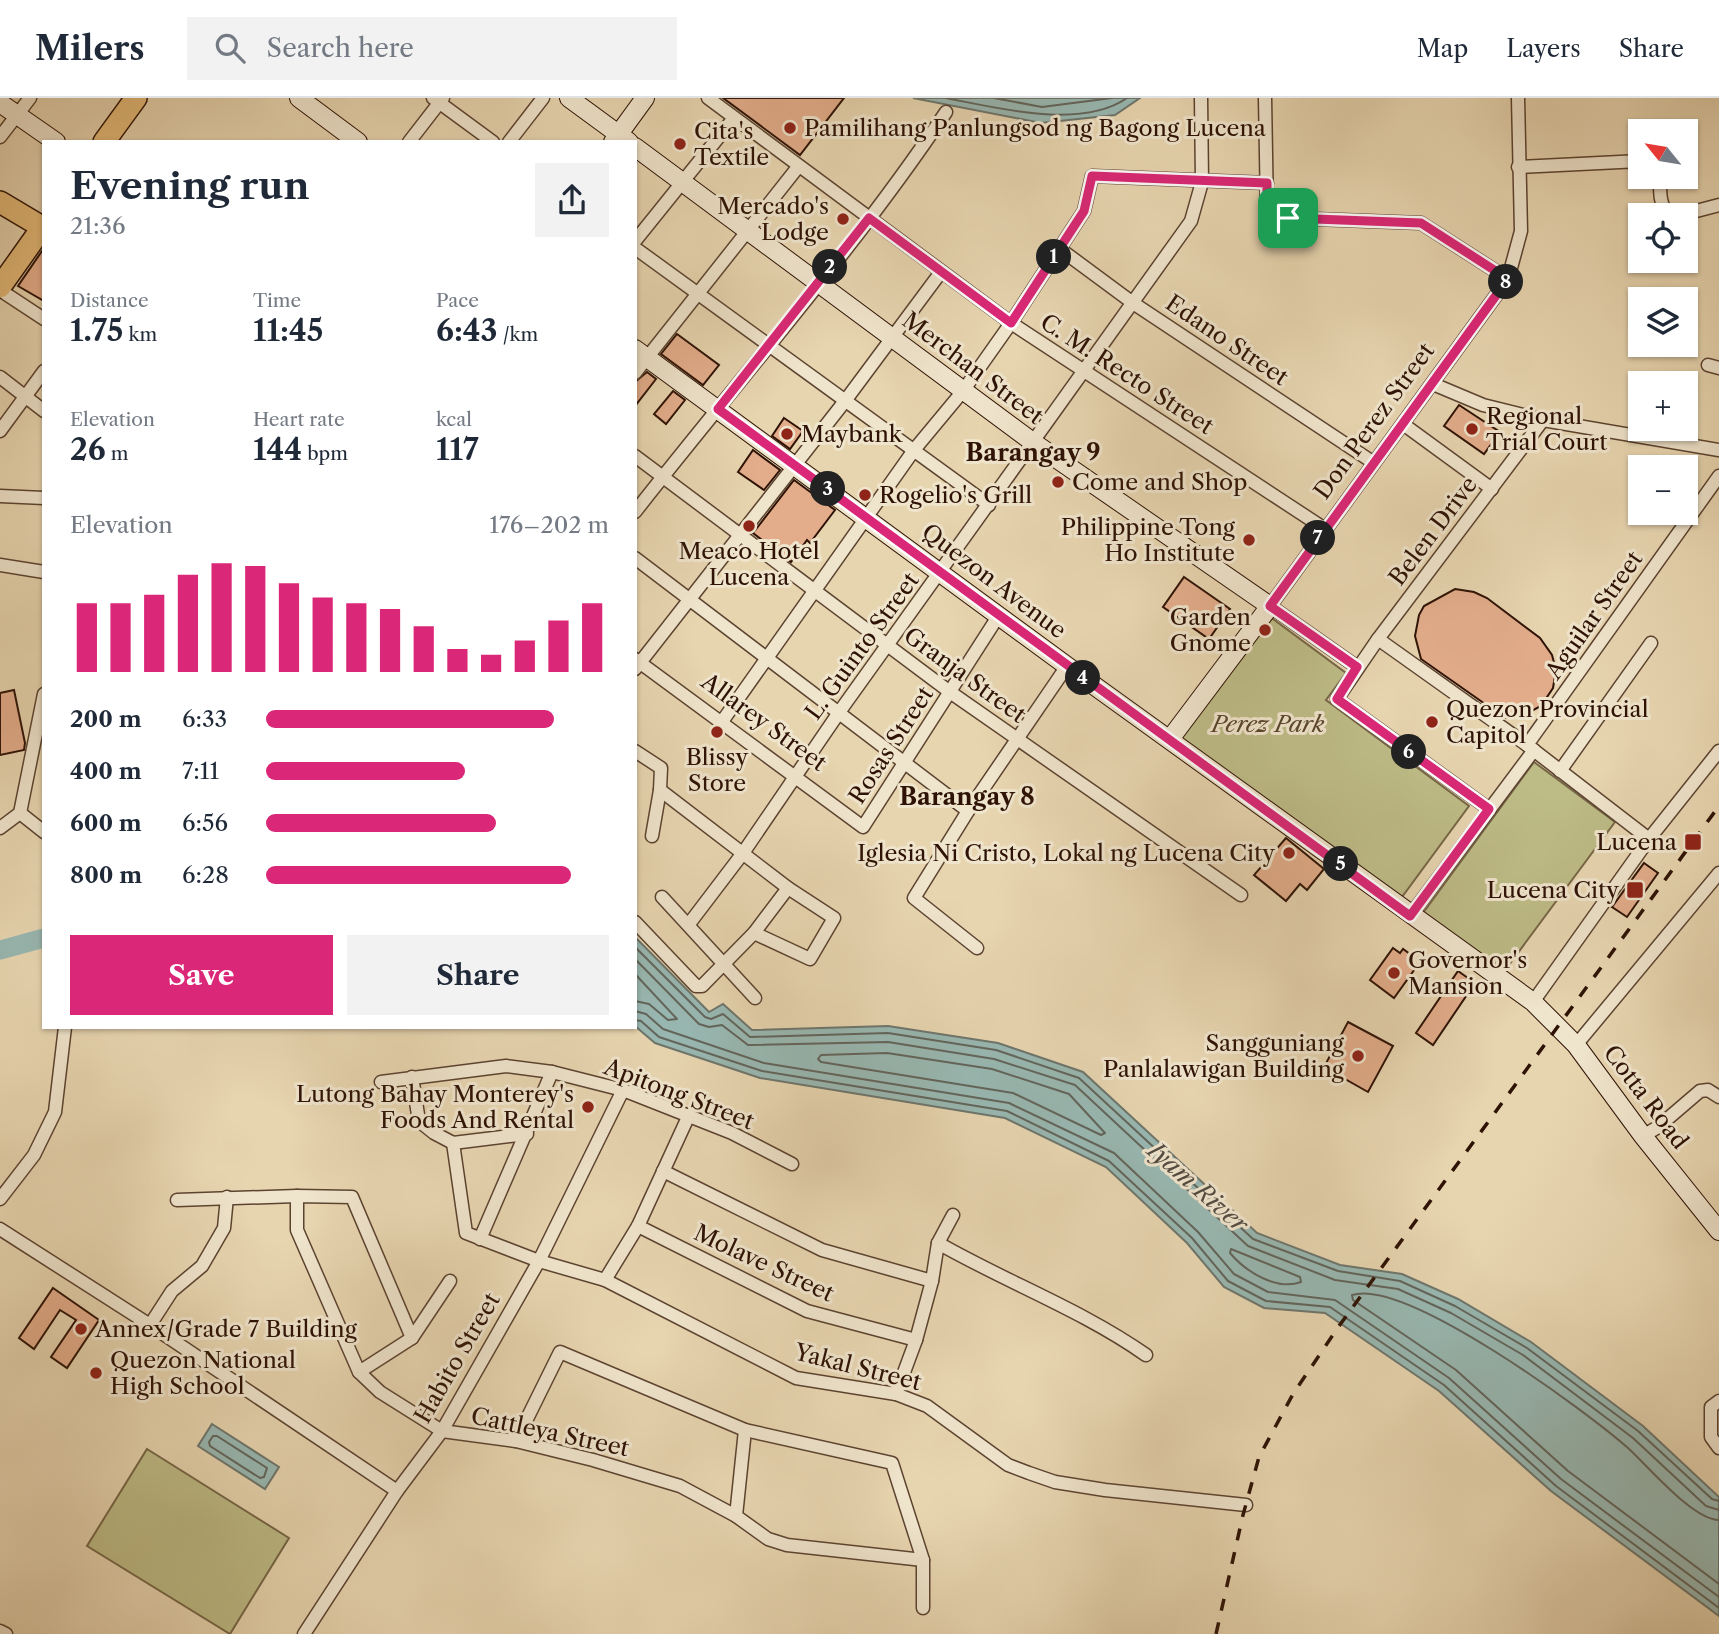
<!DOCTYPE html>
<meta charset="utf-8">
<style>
:root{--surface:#fff;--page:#f2f2f3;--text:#1f2937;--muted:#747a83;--line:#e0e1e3;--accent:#db2777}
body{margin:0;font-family:"Libre Caslon Text",serif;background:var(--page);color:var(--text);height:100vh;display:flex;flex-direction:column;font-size:26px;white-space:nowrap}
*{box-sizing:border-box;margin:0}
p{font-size:23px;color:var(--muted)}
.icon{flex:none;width:38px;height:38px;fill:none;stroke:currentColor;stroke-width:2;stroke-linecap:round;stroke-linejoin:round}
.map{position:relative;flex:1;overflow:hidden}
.drawer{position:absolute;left:42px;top:42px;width:595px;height:889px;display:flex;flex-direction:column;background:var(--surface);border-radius:0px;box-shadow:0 2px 5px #0004}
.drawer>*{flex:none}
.needle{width:46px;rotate:300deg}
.controls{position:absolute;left:1628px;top:21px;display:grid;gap:14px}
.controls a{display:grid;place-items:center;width:70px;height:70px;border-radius:0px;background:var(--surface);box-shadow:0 2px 5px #0004;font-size:35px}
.pin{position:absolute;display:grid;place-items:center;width:60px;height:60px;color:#fff;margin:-30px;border-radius:14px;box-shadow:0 4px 10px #0006}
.km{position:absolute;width:35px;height:35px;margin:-18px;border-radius:50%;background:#222;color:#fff;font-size:19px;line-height:35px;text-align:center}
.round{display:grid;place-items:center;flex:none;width:74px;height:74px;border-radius:0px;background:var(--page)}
.head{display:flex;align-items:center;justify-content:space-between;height:119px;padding:0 28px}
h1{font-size:38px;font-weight:700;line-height:52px}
.stats{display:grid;grid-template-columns:repeat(3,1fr);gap:10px;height:119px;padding:7px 28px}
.stats div{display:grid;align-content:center}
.stats b{font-size:30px;font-weight:700}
.stats small{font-size:19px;font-weight:400}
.stats p{font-size:19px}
.chart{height:196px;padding:14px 28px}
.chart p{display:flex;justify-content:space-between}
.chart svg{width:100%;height:126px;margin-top:7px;stroke:var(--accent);stroke-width:6}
.button{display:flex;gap:14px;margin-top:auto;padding:14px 28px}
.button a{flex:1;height:80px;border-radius:0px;background:var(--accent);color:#fff;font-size:28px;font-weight:700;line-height:80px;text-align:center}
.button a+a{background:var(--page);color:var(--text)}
ul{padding:0 28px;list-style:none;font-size:23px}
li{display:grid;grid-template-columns:112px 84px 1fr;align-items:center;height:52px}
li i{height:18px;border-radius:9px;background:var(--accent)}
header{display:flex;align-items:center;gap:42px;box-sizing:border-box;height:98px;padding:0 35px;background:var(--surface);border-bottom:2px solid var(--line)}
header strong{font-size:33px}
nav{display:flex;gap:38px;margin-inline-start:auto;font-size:24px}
.search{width:490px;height:63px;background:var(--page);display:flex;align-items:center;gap:18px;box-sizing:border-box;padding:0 24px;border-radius:0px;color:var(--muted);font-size:26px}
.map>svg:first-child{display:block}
.green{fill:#bdbb86;stroke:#766646;stroke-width:2}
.water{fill:#98b8b2;stroke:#6e766d;stroke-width:2}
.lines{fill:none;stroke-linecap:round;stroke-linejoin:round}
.shore{stroke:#63655c;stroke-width:2}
.river{stroke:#98b8b2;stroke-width:19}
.building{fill:#e3ad8b;stroke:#2e1205;stroke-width:2}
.street-casing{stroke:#5c4330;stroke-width:15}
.secondary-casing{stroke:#2e1205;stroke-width:20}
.primary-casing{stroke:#2e1205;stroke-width:24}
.street{stroke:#efe4cc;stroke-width:12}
.secondary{stroke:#efe4cc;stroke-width:18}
.primary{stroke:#e4ba78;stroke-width:21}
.rail{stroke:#2e1205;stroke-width:3.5;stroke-dasharray:12 12;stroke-linecap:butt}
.route-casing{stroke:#fff;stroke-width:14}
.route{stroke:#db2777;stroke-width:9}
.poi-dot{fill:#8f2418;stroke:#efe4cc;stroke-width:2.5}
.labels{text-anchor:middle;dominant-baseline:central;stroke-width:6;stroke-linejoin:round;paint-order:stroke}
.poi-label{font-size:23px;fill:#2e1205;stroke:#efe4cc;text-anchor:start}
.street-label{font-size:23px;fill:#2e1205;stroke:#efe4cc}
.park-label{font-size:23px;font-style:italic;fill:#59452c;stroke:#efe4cc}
.neighbourhood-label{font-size:24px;font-weight:bold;fill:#2e1205;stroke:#efe4cc}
.water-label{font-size:24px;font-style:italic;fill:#534c42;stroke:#efe4cc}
</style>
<header>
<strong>Milers</strong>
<div class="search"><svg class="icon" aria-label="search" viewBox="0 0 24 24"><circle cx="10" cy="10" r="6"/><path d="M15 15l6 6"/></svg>Search here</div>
<nav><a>Map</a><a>Layers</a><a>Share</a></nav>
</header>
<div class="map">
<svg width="1719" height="1536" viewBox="0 0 1719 1536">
<rect width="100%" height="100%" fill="#e7d5b0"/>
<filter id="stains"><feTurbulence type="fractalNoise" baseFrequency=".00286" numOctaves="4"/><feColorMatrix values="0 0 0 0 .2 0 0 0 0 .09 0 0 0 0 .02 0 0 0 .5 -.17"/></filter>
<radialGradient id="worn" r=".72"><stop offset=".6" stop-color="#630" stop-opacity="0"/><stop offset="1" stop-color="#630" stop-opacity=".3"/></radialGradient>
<g class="green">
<polygon points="1269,518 1346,575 1326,602 1469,708 1399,803 1179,639"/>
<polygon points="1534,664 1615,724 1503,875 1423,815"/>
<polygon points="147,1351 289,1440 230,1536 87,1448"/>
</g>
<g class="water">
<polygon points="913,0 1140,0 1115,17 1041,25"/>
<polygon points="635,839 709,914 723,906 752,932 888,928 998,945 1083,974 1257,1135 1340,1167 1402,1176 1458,1201 1531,1244 1643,1328 1719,1399 1719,1518 1551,1393 1439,1293 1325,1215 1264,1210 1224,1189 1187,1145 1106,1069 1005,1020 760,980 655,945 635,928"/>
<polygon points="212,1326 279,1369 265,1391 198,1348"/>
</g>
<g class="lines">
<g class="shore">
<path d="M946 0C998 10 1081 32 1127 0"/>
<polyline points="994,0 1042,9 1112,0"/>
<polyline points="635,849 705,919 711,921 723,916 750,939 888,935 996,952 1079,980 1253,1141 1338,1173 1400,1183 1455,1208 1527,1250 1638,1333 1712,1401 1719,1403"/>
<polyline points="635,861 699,926 709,929 722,927 748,947 888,944 994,961 1075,987 1248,1148 1335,1182 1398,1191 1451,1215 1523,1257 1633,1340 1706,1408 1719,1412"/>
<polyline points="635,876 677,921 668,922 649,906 635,903"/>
<polyline points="635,913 646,916 663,931 764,965 1009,1005 1114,1055 1198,1134 1234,1176 1268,1194 1335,1202 1449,1280 1561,1381 1719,1499"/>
<polyline points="635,922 641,923 659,939 762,973 1007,1013 1109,1063 1192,1140 1228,1183 1266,1203 1330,1209 1444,1287 1556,1388 1719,1510"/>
<polygon points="887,955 992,971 1069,996 1105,1035 1101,1037 1013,995 821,964 818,961 821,957"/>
<path d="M1231 1151 1300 1179 1301 1184C1277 1193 1246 1174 1230 1155Z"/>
<polygon points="213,1338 217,1338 267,1370 264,1379 260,1380 210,1348 209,1344"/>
<path d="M1719 1422C1693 1422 1649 1369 1628 1350 1586 1313 1406 1180 1352 1197L1353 1202 1456 1272 1568 1373 1719 1486"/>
</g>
<polyline class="river" points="0,852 44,840"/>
</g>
<g class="building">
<polygon points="723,0 844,0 800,57"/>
<polygon points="44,150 44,203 18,188"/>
<polygon points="677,236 719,267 703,287 661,256"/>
<polygon points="647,274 656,281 635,308 635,284"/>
<polygon points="673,293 685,302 666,326 654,316"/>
<polygon points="1459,307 1500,334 1484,356 1444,328"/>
<polygon points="784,320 803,333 790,351 772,338"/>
<polygon points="753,352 780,372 764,392 738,374"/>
<polygon points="794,382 835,412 810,445 807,442 791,464 753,435"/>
<polygon points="1184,479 1230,511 1209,541 1163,509"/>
<polygon points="1455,491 1474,494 1487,500 1540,540 1552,557 1556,572 1553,590 1541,608 1524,617 1505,620 1421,561 1415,538 1419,517 1424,508"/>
<polygon points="14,592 25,645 24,652 0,657 0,595"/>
<polygon points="1286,740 1324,771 1307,792 1300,786 1286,803 1254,777"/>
<polygon points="1644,765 1658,775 1627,819 1612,809"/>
<polygon points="1393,850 1400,855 1403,851 1414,859 1411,864 1417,868 1394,900 1370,882"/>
<polygon points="1458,873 1475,885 1433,947 1416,935"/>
<polygon points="1348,924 1393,948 1368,994 1324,969"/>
<polygon points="53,1190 99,1222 67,1270 51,1259 76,1222 60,1212 34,1251 19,1240"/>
</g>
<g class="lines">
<defs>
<g id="street">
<polyline points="433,0 493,44"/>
<polyline points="708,0 1011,225 1325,431"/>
<polyline points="1265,0 1267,113 1288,120 1421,125 1508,181"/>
<polyline points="0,39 30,0"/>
<polyline points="409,44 443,0"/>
<polyline points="509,44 543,0"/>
<polyline points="1518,69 1640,63"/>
<path d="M1660 79C1660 93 1659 107 1669 117"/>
<polyline points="1681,117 1719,107"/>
<polyline points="635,143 734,20"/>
<polyline points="635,150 989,407"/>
<polyline points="1060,151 1133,205 1374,365"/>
<polyline points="0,192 44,221"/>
<polyline points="1708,267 1719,270"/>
<polyline points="635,275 798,69"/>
<polyline points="0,279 44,313"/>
<polyline points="1433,286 1483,307 1543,322 1719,352"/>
<polyline points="1403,326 1492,391"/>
<polyline points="0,333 44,273"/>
<polyline points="635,358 950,594 1241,797"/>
<polyline points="0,398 44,400"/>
<path d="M635 414C739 281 852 154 946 14"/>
<polyline points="635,460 968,713"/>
<polyline points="0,467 44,474"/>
<polyline points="1378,541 1527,647 1649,741"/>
<polyline points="635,561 863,729 999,517"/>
<polyline points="1357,569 1270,508 1508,181 1521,133 1518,0"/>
<polyline points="635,571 845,303 941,174"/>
<polyline points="721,625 914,352 963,293 1011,225 1084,113 1092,78 1267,85"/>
<polyline points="1527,647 1719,378"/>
<polyline points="635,653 661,670 660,692 788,790 834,820 810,861 754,835"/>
<polyline points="1560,673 1651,545"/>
<polyline points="1489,711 1337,601 1378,541 1543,322"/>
<polyline points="20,715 44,734"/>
<polyline points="0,730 20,715 44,596"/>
<polyline points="652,738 660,692"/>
<polyline points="662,799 755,900"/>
<polyline points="1410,818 1534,652"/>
<polyline points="635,824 696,888 702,888 754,835 788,790"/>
<polyline points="689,826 743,755 840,613 1191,123 1202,84 1201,0"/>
<polyline points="977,850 914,800 968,713 1067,568"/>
<polyline points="1533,904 1649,741 1719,653"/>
<polyline points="1576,947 1719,775"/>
<polyline points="412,979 419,1023 434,1035 453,1045 527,1036"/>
<polyline points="381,984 506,968 552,974 623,992 732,1035 792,1066"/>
<polyline points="1643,1038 1658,1029 1700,993 1708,992 1719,999"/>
<polyline points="453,1045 466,1135 539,1163 605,1182 796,1280 896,1296 927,1308 1008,1367 1029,1375 1055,1384 1105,1392 1246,1407"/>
<polyline points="663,1073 822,1152 932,1183"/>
<polyline points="297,1098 297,1132 359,1274 380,1294 442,1333 516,1343 593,1362 680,1388 736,1418 768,1441 787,1447 923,1462"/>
<polyline points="0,1101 34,1057 55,1014 65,929"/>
<polyline points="177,1102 297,1098 352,1099 412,1240"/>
<polyline points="638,1128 807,1213 916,1242"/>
<polyline points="0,1131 150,1227 397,1393"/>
<polyline points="480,1141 552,974"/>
<path d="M938 1145C1006 1184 1082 1212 1146 1257"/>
<polyline points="605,1182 638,1128 689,1017"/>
<polyline points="150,1227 172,1193 202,1168 224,1130 227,1099"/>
<polyline points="359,1274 412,1240 450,1183"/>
<polyline points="896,1296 916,1242 932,1183 938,1145 953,1117"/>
<polyline points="1719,1303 1711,1309 1711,1339 1719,1350"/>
<polyline points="516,1343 560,1254 745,1332 892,1365 923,1462 923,1510"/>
<polyline points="736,1418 745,1332"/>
<polyline points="0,1533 6,1536"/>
<polyline points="304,1536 397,1393 442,1333 539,1163 623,992"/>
</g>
<g id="secondary">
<polyline points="299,0 358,44"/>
<polyline points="569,0 629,44"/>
<polyline points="0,5 56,44"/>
<polyline points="613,44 645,0"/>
<polyline points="635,49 1034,345 1270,508 1170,641"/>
<polyline points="635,251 1067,568 1533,904 1576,947 1643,1038 1719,1133"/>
</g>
<g id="primary">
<polyline points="104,44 136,0"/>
<polyline points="0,104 42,129"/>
<polyline points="0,189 44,127"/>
</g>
</defs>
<use href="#street" class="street-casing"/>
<use href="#secondary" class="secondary-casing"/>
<use href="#primary" class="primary-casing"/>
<use href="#street" class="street"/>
<use href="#secondary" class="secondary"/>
<use href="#primary" class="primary"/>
<polyline class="rail" points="1216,1536 1243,1417 1259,1359 1293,1296 1339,1228 1719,708"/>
</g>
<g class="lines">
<defs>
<polygon id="route" points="1092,78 1267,85 1267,113 1288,120 1421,125 1508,181 1270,508 1357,569 1337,601 1489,711 1410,818 718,311 869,120 1011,225 1084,113"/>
</defs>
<use href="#route" class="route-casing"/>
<use href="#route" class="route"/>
</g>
<g class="poi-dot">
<circle cx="790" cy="30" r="7"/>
<circle cx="680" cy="46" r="7"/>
<circle cx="843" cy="121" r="7"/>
<circle cx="1472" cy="331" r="7"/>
<circle cx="787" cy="336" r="7"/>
<circle cx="1058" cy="384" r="7"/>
<circle cx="865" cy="397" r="7"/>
<circle cx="749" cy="428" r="7"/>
<circle cx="1249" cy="442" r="7"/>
<circle cx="1265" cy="532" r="7"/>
<circle cx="1432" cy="624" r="7"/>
<circle cx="717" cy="634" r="7"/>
<rect x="1684" y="735" width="18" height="18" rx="3.5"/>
<circle cx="1289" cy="755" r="7"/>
<rect x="1626" y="783" width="18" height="18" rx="3.5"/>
<circle cx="1394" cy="875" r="7"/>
<circle cx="1358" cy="958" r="7"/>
<circle cx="588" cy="1009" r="7"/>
<circle cx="81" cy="1231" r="7"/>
<circle cx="96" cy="1275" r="7"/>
</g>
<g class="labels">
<g class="poi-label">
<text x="804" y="30">Pamilihang Panlungsod ng Bagong Lucena</text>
<text x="694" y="33">Cita's<tspan x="694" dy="26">Textile</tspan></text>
<text x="829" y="108" text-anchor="end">Mercado's<tspan x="829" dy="26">Lodge</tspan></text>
<text x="1486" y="318">Regional<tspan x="1486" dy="26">Trial Court</tspan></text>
<text x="801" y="336">Maybank</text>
<text x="1072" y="384">Come and Shop</text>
<text x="879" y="397">Rogelio's Grill</text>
<text x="1235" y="429" text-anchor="end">Philippine Tong<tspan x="1235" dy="26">Ho Institute</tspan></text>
<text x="749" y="453" text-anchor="middle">Meaco Hotel<tspan x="749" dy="26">Lucena</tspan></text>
<text x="1251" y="519" text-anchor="end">Garden<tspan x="1251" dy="26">Gnome</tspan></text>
<text x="1446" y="611">Quezon Provincial<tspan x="1446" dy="26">Capitol</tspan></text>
<text x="717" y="659" text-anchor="middle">Blissy<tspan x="717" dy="26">Store</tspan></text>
<text x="1677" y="744" text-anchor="end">Lucena</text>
<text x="1275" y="755" text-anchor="end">Iglesia Ni Cristo, Lokal ng Lucena City</text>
<text x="1619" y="792" text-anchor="end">Lucena City</text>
<text x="1408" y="862">Governor's<tspan x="1408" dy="26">Mansion</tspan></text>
<text x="1344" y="945" text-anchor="end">Sangguniang<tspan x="1344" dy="26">Panlalawigan Building</tspan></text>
<text x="574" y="996" text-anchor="end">Lutong Bahay Monterey's<tspan x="574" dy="26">Foods And Rental</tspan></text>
<text x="95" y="1231">Annex/Grade 7 Building</text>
<text x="110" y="1262">Quezon National<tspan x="110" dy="26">High School</tspan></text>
</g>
<g class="street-label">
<text transform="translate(1227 242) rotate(34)">Edano Street</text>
<text transform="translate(973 270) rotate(37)">Merchan Street</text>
<text transform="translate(1127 276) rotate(33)">C. M. Recto Street</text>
<text transform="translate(1374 323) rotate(-54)">Don Perez Street</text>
<text transform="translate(1433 433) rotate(-53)">Belen Drive</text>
<text transform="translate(994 483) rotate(37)">Quezon Avenue</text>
<text transform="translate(1594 517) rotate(-55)">Aguilar Street</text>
<text transform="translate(862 548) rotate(-54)">L. Guinto Street</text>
<text transform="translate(965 577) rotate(36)">Granja Street</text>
<text transform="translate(764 624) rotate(36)">Allarey Street</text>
<text transform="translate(891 647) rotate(-57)">Rosas Street</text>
<text transform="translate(679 996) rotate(21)">Apitong Street</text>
<text transform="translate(1646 999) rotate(53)">Cotta Road</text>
<text transform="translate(764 1165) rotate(25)">Molave Street</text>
<text transform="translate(457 1260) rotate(-60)">Habito Street</text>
<text transform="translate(858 1269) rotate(14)">Yakal Street</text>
<text transform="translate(550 1334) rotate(12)">Cattleya Street</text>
</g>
<g class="park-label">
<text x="1268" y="626">Perez Park</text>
</g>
<g class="neighbourhood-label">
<text x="1033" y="354">Barangay 9</text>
<text x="967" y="698">Barangay 8</text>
</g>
<g class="water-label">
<text transform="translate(1198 1089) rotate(41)">Iyam River</text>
</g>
</g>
<rect width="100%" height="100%" filter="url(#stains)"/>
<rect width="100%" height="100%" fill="url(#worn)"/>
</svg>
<div class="controls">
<a><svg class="needle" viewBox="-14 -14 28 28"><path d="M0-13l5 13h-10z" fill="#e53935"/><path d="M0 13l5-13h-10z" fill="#747a83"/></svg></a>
<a><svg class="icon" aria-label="locate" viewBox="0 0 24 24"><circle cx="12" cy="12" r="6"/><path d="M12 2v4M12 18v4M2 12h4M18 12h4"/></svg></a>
<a><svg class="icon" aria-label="layers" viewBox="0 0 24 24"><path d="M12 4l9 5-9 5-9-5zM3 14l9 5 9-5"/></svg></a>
<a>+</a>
<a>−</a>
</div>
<div class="pin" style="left:1288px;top:120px;background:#1e9e55"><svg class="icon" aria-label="arrive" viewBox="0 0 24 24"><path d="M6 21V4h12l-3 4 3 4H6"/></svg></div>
<b class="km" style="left:1054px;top:159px">1</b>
<b class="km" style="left:830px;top:169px">2</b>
<b class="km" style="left:828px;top:391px">3</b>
<b class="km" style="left:1083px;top:580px">4</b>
<b class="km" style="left:1341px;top:766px">5</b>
<b class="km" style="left:1409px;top:654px">6</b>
<b class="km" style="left:1318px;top:440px">7</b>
<b class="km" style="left:1506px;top:184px">8</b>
<section class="drawer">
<div class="head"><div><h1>Evening run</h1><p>21:36</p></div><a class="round"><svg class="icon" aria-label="share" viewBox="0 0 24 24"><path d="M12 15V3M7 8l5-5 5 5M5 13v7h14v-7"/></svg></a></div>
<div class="stats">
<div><p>Distance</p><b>1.75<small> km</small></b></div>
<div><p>Time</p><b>11:45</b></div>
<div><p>Pace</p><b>6:43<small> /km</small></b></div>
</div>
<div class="stats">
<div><p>Elevation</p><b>26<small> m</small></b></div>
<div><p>Heart rate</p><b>144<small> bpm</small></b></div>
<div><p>kcal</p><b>117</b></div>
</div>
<div class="chart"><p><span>Elevation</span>176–202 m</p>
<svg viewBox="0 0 160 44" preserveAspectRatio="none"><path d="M5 44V20M15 44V20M25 44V17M35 44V10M45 44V6M55 44V7M65 44V13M75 44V18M85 44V20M95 44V22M105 44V28M115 44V36M125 44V38M135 44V33M145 44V26M155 44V20"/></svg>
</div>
<ul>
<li><b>200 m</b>6:33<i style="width:84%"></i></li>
<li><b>400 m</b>7:11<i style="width:58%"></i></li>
<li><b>600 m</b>6:56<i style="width:67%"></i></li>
<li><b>800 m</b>6:28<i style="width:89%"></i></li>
</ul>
<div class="button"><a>Save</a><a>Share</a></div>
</section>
</div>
